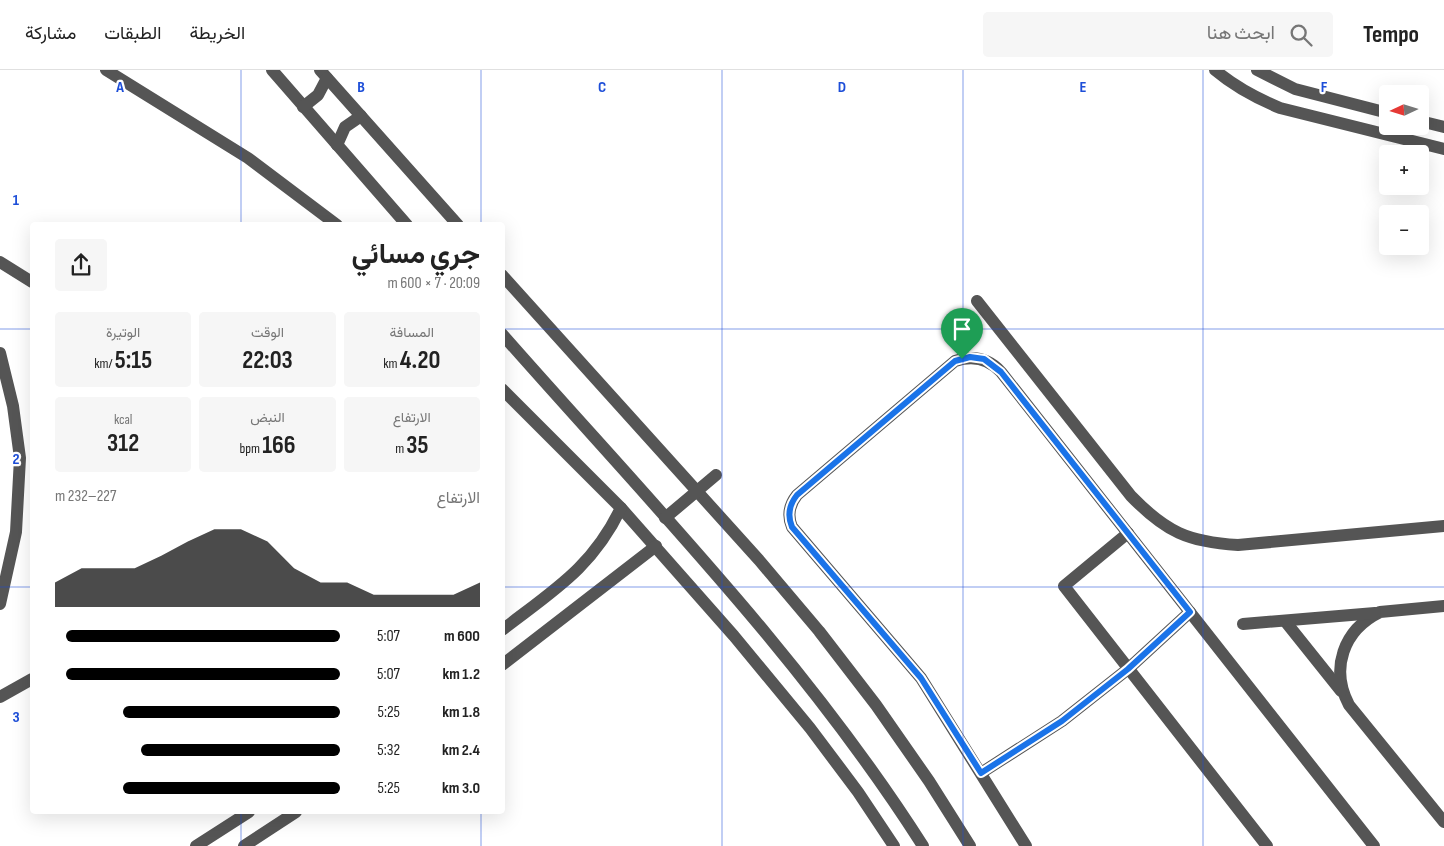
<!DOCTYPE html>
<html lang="ar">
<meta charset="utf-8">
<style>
:root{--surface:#fff;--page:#f6f6f6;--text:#222;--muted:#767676;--line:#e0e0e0;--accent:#000}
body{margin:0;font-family:"Sofia Sans Condensed",Vazirmatn,sans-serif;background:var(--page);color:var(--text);direction:rtl;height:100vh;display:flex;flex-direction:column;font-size:19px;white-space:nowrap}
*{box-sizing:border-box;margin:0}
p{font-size:16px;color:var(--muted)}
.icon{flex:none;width:28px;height:28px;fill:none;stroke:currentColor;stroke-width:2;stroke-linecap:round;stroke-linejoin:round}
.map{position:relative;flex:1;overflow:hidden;direction:ltr}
.side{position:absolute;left:30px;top:152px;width:475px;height:592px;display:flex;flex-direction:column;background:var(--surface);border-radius:5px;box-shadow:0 5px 20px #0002;direction:rtl}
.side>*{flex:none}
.needle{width:32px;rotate:266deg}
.fabs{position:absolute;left:1379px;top:15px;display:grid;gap:10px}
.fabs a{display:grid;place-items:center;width:50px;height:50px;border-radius:5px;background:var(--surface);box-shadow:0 5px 20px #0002;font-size:25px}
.pin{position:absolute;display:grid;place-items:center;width:42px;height:42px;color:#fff;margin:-51px -21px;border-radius:50% 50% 50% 0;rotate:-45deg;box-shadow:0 0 5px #0007}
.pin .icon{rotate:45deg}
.round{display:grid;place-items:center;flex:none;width:52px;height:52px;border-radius:5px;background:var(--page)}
.summary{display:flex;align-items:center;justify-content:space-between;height:85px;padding:0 25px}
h1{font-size:28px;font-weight:700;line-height:38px}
.stats{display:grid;grid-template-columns:repeat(3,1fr);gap:8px;height:85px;padding:5px 25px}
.stats div{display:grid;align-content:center;border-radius:5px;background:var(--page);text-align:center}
.stats b{font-size:25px;font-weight:700}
.stats small{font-size:14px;font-weight:400}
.stats p{font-size:14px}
.chart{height:140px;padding:10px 25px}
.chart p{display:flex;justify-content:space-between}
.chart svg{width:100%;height:90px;margin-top:5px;fill:var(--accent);opacity:.7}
ul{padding:0 25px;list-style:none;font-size:16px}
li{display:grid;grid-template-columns:80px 60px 1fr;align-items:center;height:38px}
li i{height:12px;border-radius:6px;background:var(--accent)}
header{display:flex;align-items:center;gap:30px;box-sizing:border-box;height:70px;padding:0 25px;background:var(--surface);border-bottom:1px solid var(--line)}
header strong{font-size:24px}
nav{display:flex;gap:28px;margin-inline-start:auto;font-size:18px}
.search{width:350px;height:45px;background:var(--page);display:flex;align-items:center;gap:12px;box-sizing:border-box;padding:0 18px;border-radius:5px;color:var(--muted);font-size:19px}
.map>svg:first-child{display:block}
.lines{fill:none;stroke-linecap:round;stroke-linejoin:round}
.minor{stroke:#555;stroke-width:12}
.route-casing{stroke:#fff;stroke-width:10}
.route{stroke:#1a73e8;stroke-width:6}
.grid{fill:none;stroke:#1d4ed8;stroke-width:1;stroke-opacity:0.55}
.grid-label{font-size:16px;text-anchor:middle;font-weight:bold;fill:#1d4ed8;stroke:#fff;stroke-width:4.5;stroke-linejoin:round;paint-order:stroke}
</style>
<header>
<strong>Tempo</strong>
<div class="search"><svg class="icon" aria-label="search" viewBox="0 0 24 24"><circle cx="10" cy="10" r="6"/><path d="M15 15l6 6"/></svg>ابحث هنا</div>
<nav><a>الخريطة</a><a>الطبقات</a><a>مشاركة</a></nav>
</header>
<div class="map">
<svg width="1444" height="776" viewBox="0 0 1444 776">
<rect width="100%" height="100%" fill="#fff"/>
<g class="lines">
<g class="minor">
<polyline points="106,0 248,88 337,155"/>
<polyline points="272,0 407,155"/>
<polyline points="320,0 458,155"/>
<path d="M1215 0C1235 17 1256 28 1280 38L1444 79"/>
<polyline points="1257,0 1295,19 1388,43"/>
<polyline points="303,37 318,25 327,8"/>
<polyline points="1420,51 1444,57"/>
<polyline points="337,75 345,57 361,46"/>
<polyline points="0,192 32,212"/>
<polyline points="502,205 759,490 819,561 876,635 929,711 970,776"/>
<path d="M977 231 1131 426C1166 462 1188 472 1238 475L1444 456"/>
<path d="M502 264C648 430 804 589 923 776"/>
<polyline points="0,283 13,336 20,388 16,462 0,534"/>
<polyline points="502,319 621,438 734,566 810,658 858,722 894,776"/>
<polyline points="665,448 716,405"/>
<polyline points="1128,463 1064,516 1267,776"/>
<path d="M1444 536 1380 542C1343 560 1330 599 1349 635L1444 752"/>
<polyline points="1285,551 1341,621"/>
<polyline points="1243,554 1375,543"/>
<path d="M502 560C554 520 592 498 621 438"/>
<polyline points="502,595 656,476"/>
<polyline points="0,627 32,609"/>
<polyline points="981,703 1062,651 1128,599 1190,542"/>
<polyline points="196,776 249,742"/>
<polyline points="244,776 296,742"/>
<path d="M1026 776 921 608 792 457C787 445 789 435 797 425L955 291C973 285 988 288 1001 302L1374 776"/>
</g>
</g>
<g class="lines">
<defs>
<path id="route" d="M970 287 984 289 1001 302 1190 542 1128 599 1062 651 981 703 921 608 792 457C787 445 789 435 797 425L955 291Z"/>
</defs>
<use href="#route" class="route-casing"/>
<use href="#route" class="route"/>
</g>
<path class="grid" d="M241 0V155M481 0V155M722 0V776M963 0V776M1203 0V776M0 259H32M502 259H1444M0 517H32M502 517H1444M241 742V776M481 742V776"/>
<g class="grid-label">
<text x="120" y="22">A</text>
<text x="361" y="22">B</text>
<text x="602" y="22">C</text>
<text x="842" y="22">D</text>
<text x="1083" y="22">E</text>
<text x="1324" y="22">F</text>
<text x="16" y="135">1</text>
<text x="16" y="394">2</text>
<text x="16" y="652">3</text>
</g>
</svg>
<div class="fabs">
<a><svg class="needle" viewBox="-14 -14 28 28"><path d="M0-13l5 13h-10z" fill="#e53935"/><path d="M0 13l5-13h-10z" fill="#767676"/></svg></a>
<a>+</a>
<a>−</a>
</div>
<div class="pin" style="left:962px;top:289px;background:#1e9e55"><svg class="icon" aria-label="arrive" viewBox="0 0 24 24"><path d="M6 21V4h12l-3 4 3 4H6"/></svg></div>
<section class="side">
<div class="summary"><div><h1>جري مسائي</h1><p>20:09 · 7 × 600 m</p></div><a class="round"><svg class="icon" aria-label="share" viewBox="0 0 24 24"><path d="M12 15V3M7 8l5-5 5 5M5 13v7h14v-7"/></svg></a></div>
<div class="stats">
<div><p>المسافة</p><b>4.20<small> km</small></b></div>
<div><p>الوقت</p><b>22:03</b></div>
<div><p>الوتيرة</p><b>5:15<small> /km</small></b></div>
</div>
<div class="stats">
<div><p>الارتفاع</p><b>35<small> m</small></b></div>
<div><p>النبض</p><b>166<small> bpm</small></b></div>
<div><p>kcal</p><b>312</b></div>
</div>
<div class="chart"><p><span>الارتفاع</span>227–232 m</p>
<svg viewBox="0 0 160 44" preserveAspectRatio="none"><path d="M0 44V32L10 25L20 25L30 25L40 19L50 12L60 6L70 6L80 12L90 25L100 32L110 32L120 38L130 38L140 38L150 38L160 32V44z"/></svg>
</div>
<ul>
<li><b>600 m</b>5:07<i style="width:96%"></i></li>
<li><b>1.2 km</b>5:07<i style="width:96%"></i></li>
<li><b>1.8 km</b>5:25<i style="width:76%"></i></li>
<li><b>2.4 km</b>5:32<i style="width:70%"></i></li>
<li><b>3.0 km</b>5:25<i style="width:76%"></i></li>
</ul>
</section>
</div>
